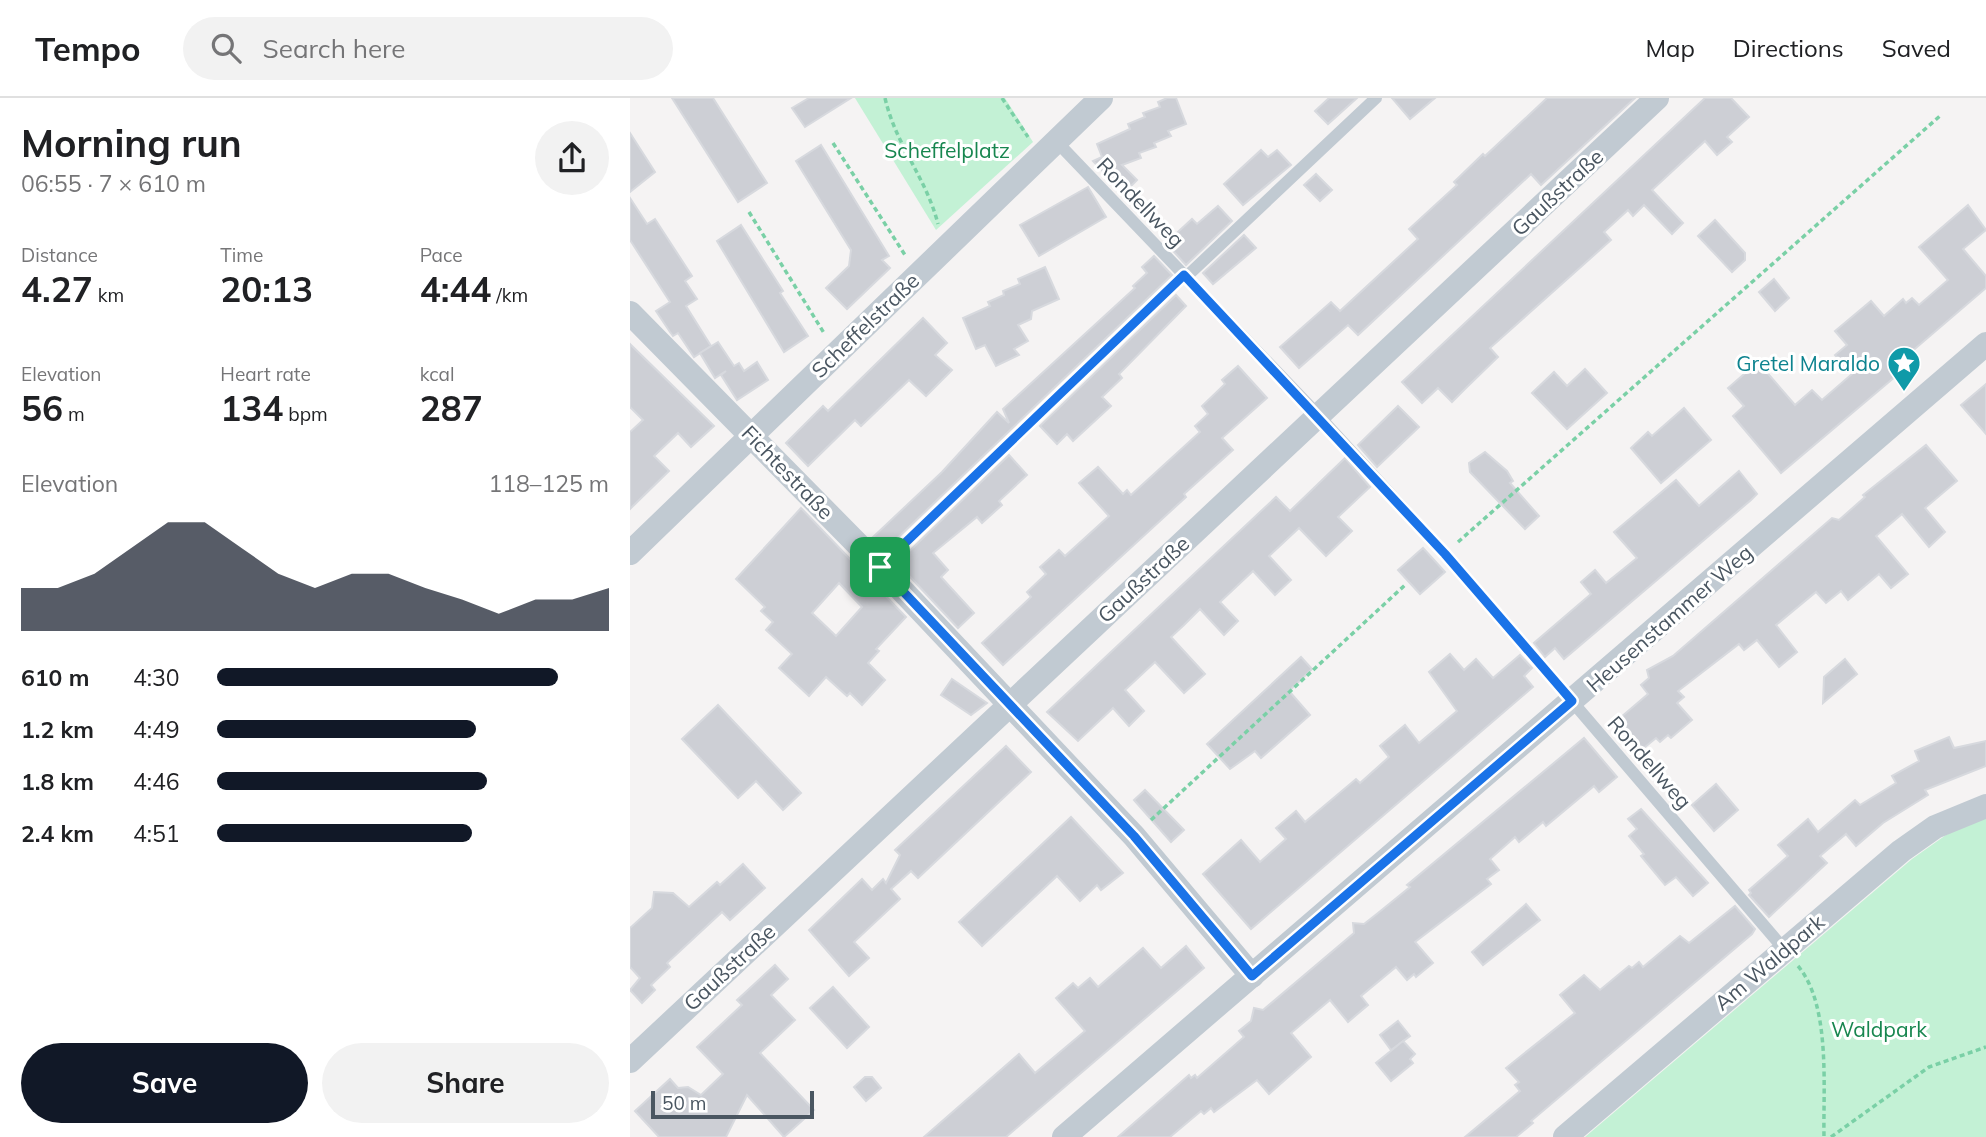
<!DOCTYPE html>
<meta charset="utf-8">
<style>
:root{--surface:#fff;--page:#f2f2f2;--text:#202124;--muted:#757577;--line:#e0e0e0;--accent:#111827}
body{margin:0;font-family:Mulish,sans-serif;background:var(--page);color:var(--text);height:100vh;display:flex;flex-direction:column;font-size:26px;white-space:nowrap}
*{box-sizing:border-box;margin:0}
p{font-size:23px;color:var(--muted)}
.icon{flex:none;width:38px;height:38px;fill:none;stroke:currentColor;stroke-width:2;stroke-linecap:round;stroke-linejoin:round}
.map{position:relative;flex:1;overflow:hidden}
.sheet{display:flex;flex-direction:column;background:var(--surface);width:630px}
.sheet>*{flex:none}
.scale{position:absolute;left:21px;bottom:18px;width:163px;box-sizing:border-box;padding-left:7px;border:4px solid #4a5661;border-top:0;font-size:19px;line-height:24px;white-space:nowrap;color:#4a5661;-webkit-text-stroke:5px #fff;paint-order:stroke}
.pin{position:absolute;display:grid;place-items:center;width:60px;height:60px;color:#fff;margin:-30px;border-radius:14px;box-shadow:0 4px 10px #0006}
.round{display:grid;place-items:center;flex:none;width:74px;height:74px;border-radius:37px;background:var(--page)}
.headline{display:flex;align-items:center;justify-content:space-between;height:119px;padding:0 21px}
h1{font-size:38px;font-weight:700;line-height:52px}
.stats{display:grid;grid-template-columns:repeat(3,1fr);gap:10px;height:119px;padding:7px 21px}
.stats div{display:grid;align-content:center}
.stats b{font-size:35px;font-weight:700}
.stats small{font-size:19px;font-weight:400}
.stats p{font-size:19px}
.chart{height:196px;padding:14px 21px}
.chart p{display:flex;justify-content:space-between}
.chart svg{width:100%;height:126px;margin-top:7px;fill:var(--accent);opacity:.7}
.button{display:flex;gap:14px;margin-top:auto;padding:14px 21px}
.button a{flex:1;height:80px;border-radius:42px;background:var(--accent);color:#fff;font-size:28px;font-weight:700;line-height:80px;text-align:center}
.button a+a{background:var(--page);color:var(--text)}
ul{padding:0 21px;list-style:none;font-size:23px}
li{display:grid;grid-template-columns:112px 84px 1fr;align-items:center;height:52px}
li i{height:18px;border-radius:9px;background:var(--accent)}
header{display:flex;align-items:center;gap:42px;box-sizing:border-box;height:98px;padding:0 35px;background:var(--surface);border-bottom:2px solid var(--line)}
header strong{font-size:33px}
nav{display:flex;gap:38px;margin-inline-start:auto;font-size:24px}
.search{width:490px;height:63px;background:var(--page);display:flex;align-items:center;gap:18px;box-sizing:border-box;padding:0 24px;border-radius:38px;color:var(--muted);font-size:26px}
main{display:flex;flex:1;min-height:0}
.map>svg:first-child{display:block}
.green{fill:#c3f1d5}
.building{fill:#cdcfd5;stroke:#d7d9de;stroke-width:2;fill-rule:evenodd}
.lines{fill:none;stroke-linecap:round;stroke-linejoin:round}
.path{stroke:#7ad0a6;stroke-width:3.5;stroke-dasharray:5 3.5;stroke-linecap:butt}
.lane{stroke:#c1cad2;stroke-width:12}
.street{stroke:#c1cad2;stroke-width:24}
.route-casing{stroke:#fff;stroke-width:14}
.route{stroke:#1a73e8;stroke-width:9}
.labels{text-anchor:middle;dominant-baseline:central;stroke-width:6;stroke-linejoin:round;paint-order:stroke}
.park-label{font-size:21px;fill:#17864f;stroke:#fff}
.street-label{font-size:21px;fill:#4a5661;stroke:#fff}
.culture-label{font-size:21px;fill:#0d838f;stroke:#fff;text-anchor:end}
</style>
<header>
<strong>Tempo</strong>
<div class="search"><svg class="icon" aria-label="search" viewBox="0 0 24 24"><circle cx="10" cy="10" r="6"/><path d="M15 15l6 6"/></svg>Search here</div>
<nav><a>Map</a><a>Directions</a><a>Saved</a></nav>
</header>
<main>
<section class="sheet">
<div class="headline"><div><h1>Morning run</h1><p>06:55 · 7 × 610 m</p></div><a class="round"><svg class="icon" aria-label="share" viewBox="0 0 24 24"><path d="M12 15V3M7 8l5-5 5 5M5 13v7h14v-7"/></svg></a></div>
<div class="stats">
<div><p>Distance</p><b>4.27<small> km</small></b></div>
<div><p>Time</p><b>20:13</b></div>
<div><p>Pace</p><b>4:44<small> /km</small></b></div>
</div>
<div class="stats">
<div><p>Elevation</p><b>56<small> m</small></b></div>
<div><p>Heart rate</p><b>134<small> bpm</small></b></div>
<div><p>kcal</p><b>287</b></div>
</div>
<div class="chart"><p><span>Elevation</span>118–125 m</p>
<svg viewBox="0 0 160 44" preserveAspectRatio="none"><path d="M0 44V29L10 29L20 24L30 15L40 6L50 6L60 15L70 24L80 29L90 24L100 24L110 29L120 33L130 38L140 33L150 33L160 29V44z"/></svg>
</div>
<ul>
<li><b>610 m</b>4:30<i style="width:87%"></i></li>
<li><b>1.2 km</b>4:49<i style="width:66%"></i></li>
<li><b>1.8 km</b>4:46<i style="width:69%"></i></li>
<li><b>2.4 km</b>4:51<i style="width:65%"></i></li>
</ul>
<div class="button"><a>Save</a><a>Share</a></div>
</section>
<div class="map">
<svg width="1356" height="1039" viewBox="0 0 1356 1039">
<rect width="100%" height="100%" fill="#f5f3f3"/>
<g class="green">
<polygon points="225,0 375,0 403,44 306,132"/>
<polygon points="1356,718 1356,1039 955,1039 1282,761 1316,737"/>
</g>
<g class="building">
<polygon points="42,0 83,0 137,85 108,104"/>
<polygon points="179,0 221,0 175,29 162,10"/>
<polygon points="537,0 546,0 556,26 538,33 541,38 524,45 526,49 509,55 511,60 492,67 507,82 494,95 463,63 472,59 467,46 500,31 498,26 515,19 513,15 530,9 528,4"/>
<polygon points="699,0 727,0 698,26 685,13"/>
<polygon points="762,0 805,0 780,21"/>
<polygon points="917,0 1005,0 911,87 901,76 728,237 718,227 669,270 650,249 701,204 710,213 788,141 779,131 827,87 824,84 853,56 855,58"/>
<polygon points="1075,0 1101,0 1119,19 1097,39 1102,44 1087,57 1075,43 1022,92 1053,125 1042,136 1014,107 1003,118 998,112 974,134 981,142 860,250 868,259 837,289 822,304 808,290 792,305 772,284"/>
<polygon points="0,35 25,74 0,94"/>
<polygon points="191,47 259,158 252,162 260,170 217,211 196,190 219,168 221,152 166,63"/>
<polygon points="631,52 638,59 647,52 661,67 613,107 594,86"/>
<polygon points="686,76 702,92 690,103 674,87"/>
<polygon points="458,89 476,119 409,158 390,127"/>
<polygon points="0,100 17,126 25,121 62,178 55,183 67,201 56,208 81,248 64,259 48,235 43,238 40,234 26,213 40,204 0,142"/>
<polygon points="1338,107 1356,132 1333,151 1356,178 1356,190 1266,267 1272,273 1151,375 1103,318 1114,308 1098,290 1128,264 1165,307 1182,292 1192,302 1222,276 1205,257 1217,247 1205,233 1241,203 1254,218 1273,201 1276,205 1282,200 1289,207 1318,182 1289,149"/>
<polygon points="588,108 602,123 556,167 536,145 562,121 567,126"/>
<polygon points="1085,122 1115,155 1115,162 1102,174 1068,138"/>
<polygon points="111,127 153,193 150,195 178,238 154,254 87,143"/>
<polygon points="614,137 626,150 583,186 573,175"/>
<polygon points="524,158 542,177 255,452 242,440 312,374 367,314 379,325 373,311 505,190 503,188 517,175 512,169"/>
<polygon points="415,169 429,201 402,213 401,221 388,227 398,243 384,251 389,257 366,268 355,247 346,251 333,220 360,208 358,204 374,197 373,193 390,186 388,181"/>
<polygon points="1144,181 1159,200 1145,213 1129,194"/>
<polygon points="546,197 556,208 489,276 492,280 472,299 481,308 443,343 437,336 427,346 410,328"/>
<polygon points="293,220 317,245 305,257 322,272 296,298 279,282 231,328 225,322 178,368 156,345 193,308 198,313"/>
<polygon points="88,244 104,268 109,265 114,273 127,264 138,282 107,302 91,277 96,273 85,280 70,255"/>
<polygon points="0,246 84,328 61,349 48,335 24,358 39,373 0,411 0,334 13,322 0,309"/>
<polygon points="608,268 637,300 592,340 603,352 554,396 556,399 373,567 352,545 401,499 397,494 416,476 410,469 429,452 435,458 479,418 449,385 468,369 493,396 497,392 501,397 570,334 565,328 578,316 572,308 595,286 592,282"/>
<polygon points="955,271 977,295 937,331 902,295 924,274 937,288"/>
<polygon points="1356,286 1356,336 1331,307"/>
<polygon points="768,308 789,329 747,369 728,347"/>
<polygon points="1054,310 1081,342 1031,385 1001,350 1018,334 1022,338"/>
<polygon points="1296,347 1327,383 1295,410 1315,434 1299,449 1272,416 1246,438 1278,476 1261,490 1249,476 1218,502 1211,493 1196,505 1186,494 1146,527 1167,554 1149,569 1127,542 1114,552 1109,546 1048,593 1054,599 1047,605 1062,622 1041,640 1038,637 1030,644 1026,640 1009,654 991,632 997,626 991,619 1018,596 1011,587 1019,580 1017,572 1043,558 1202,420 1209,422 1235,399 1233,397"/>
<polygon points="855,354 877,373 883,383 880,385 909,418 895,431 840,374 839,365"/>
<polygon points="379,357 397,377 369,403 372,407 352,425 347,419 303,455 318,472 311,479 344,515 328,530 267,465"/>
<polygon points="715,360 740,389 708,419 722,433 696,458 669,430 639,458 661,482 645,497 623,473 590,504 608,523 594,537 570,511 554,527 541,539 575,576 554,595 525,564 495,592 514,613 499,628 483,610 448,643 417,614 646,399 660,413"/>
<polygon points="1109,373 1127,396 1121,402 934,561 925,550 915,559 904,545 961,496 951,484 965,472 976,485 1007,460 984,434 1046,382 1069,408"/>
<path d="M171 410 276 519 246 551 249 553 238 565 255 582 232 607 220 595 217 598 196 579 179 598 149 570 162 556 136 532 143 524 131 513 135 509 106 481ZM209 485 232 509 206 538 182 515Z"/>
<polygon points="793,450 815,474 790,496 768,472"/>
<polygon points="820,556 834,572 846,561 863,580 890,557 902,570 894,578 903,589 621,831 573,776 611,742 630,764 656,741 646,730 666,713 675,724 726,681 730,685 759,659 750,648 775,627 789,645 827,613 799,574"/>
<polygon points="671,559 682,571 659,593 680,617 631,660 625,653 600,671 577,646"/>
<polygon points="1215,561 1227,576 1193,605 1194,579"/>
<polygon points="322,581 357,605 341,617 311,597"/>
<polygon points="88,607 171,695 153,712 126,683 108,700 52,641"/>
<polygon points="1319,639 1324,650 1356,643 1356,668 1295,692 1298,697 1253,725 1226,748 1216,736 1190,758 1197,765 1139,819 1119,797 1121,795 1119,792 1158,758 1148,747 1178,721 1188,734 1225,702 1230,707 1266,685 1262,678 1289,663 1285,653"/>
<polygon points="954,640 987,679 969,694 964,688 916,728 913,724 889,744 885,739 860,761 869,772 857,781 861,786 785,844 803,865 786,879 784,876 777,882 766,869 731,898 738,907 718,924 700,902 661,935 681,959 639,996 627,982 584,1014 581,1010 574,1016 571,1013 540,1039 488,1039 559,977 561,980 565,977 567,980 614,939 609,933 621,923 624,910 633,912 724,835 723,825 734,826 748,815 780,789 777,787"/>
<polygon points="376,648 401,674 288,780 281,773 261,791 270,801 224,844 239,860 219,878 179,832 232,781 242,792 253,781 256,785 270,757 265,752"/>
<polygon points="1086,686 1108,712 1084,733 1062,707"/>
<polygon points="515,692 554,732 541,744 504,702"/>
<polygon points="1011,711 1078,785 1063,798 1046,779 1035,787 1011,758 1014,756 999,738 1007,731 998,721"/>
<polygon points="441,719 493,775 471,792 467,787 450,803 427,778 352,848 329,824"/>
<polygon points="113,766 135,790 100,822 92,814 37,865 40,869 21,887 25,892 12,905 0,892 10,880 0,869 0,830 22,810 24,794 43,795 59,809 87,784 90,787"/>
<polygon points="896,806 910,822 853,867 842,854"/>
<polygon points="1105,808 1125,831 1122,836 901,1023 903,1025 886,1039 835,1039 890,993 885,987 889,984 876,970 945,915 930,897 954,877 970,892 999,868 1002,870 1009,864 1013,869 1050,838 1059,845"/>
<polygon points="556,848 574,870 376,1039 294,1039 389,956 405,975 455,933 426,900 443,885 448,890 460,880 468,889 513,850 531,870"/>
<polygon points="145,867 158,881 141,897 165,922 130,955 184,1012 154,1039 117,997 96,1039 29,1039 5,1013 40,981 48,990 58,989 71,997 93,976 67,949 112,907 107,902"/>
<polygon points="203,889 239,929 217,950 180,910"/>
<polygon points="768,923 780,938 761,952 750,937"/>
<polygon points="773,943 785,956 780,961 783,965 761,983 746,965"/>
<polygon points="235,979 242,979 251,990 236,1003 224,989"/>
</g>
<g class="lines">
<g class="path">
<path d="M255 0C266 48 296 79 308 126"/>
<polyline points="372,0 398,39"/>
<polyline points="203,45 275,157"/>
<polyline points="119,114 194,235"/>
<polyline points="828,444 1311,17"/>
<polyline points="521,722 775,487"/>
<path d="M1168 868C1201 907 1193 990 1194 1039"/>
<polyline points="1201,1039 1299,969 1356,949"/>
</g>
<g class="lane">
<polyline points="426,43 688,317 827,469 1154,851"/>
<polyline points="556,179 746,0"/>
<polyline points="250,469 554,177"/>
</g>
<g class="street">
<polyline points="0,215 250,469 504,738 622,878"/>
<polyline points="0,455 471,0"/>
<polyline points="0,963 1027,0"/>
<polyline points="434,1039 1356,246"/>
<polyline points="935,1039 1271,753 1305,729 1356,708"/>
</g>
</g>
<g class="lines">
<defs>
<polygon id="route" points="554,177 815,456 942,603 622,878 504,738 250,469"/>
</defs>
<use href="#route" class="route-casing"/>
<use href="#route" class="route"/>
</g>
<defs>
<symbol id="sight-pin" viewBox="-11 -11 22 30"><path d="M0 17L-7.5 6A9.5 9.5 0 1 1 7.5 6Z" fill="#0f9aa8" stroke="#fff"/><path d="M0-6L1.8-2.2L6-1.7L2.9 1.2L3.7 5.4L0 3.3L-3.7 5.4L-2.9 1.2L-6-1.7L-1.8-2.2Z" fill="#fff"/></symbol>
</defs>
<g fill-rule="evenodd">
<use href="#sight-pin" x="1255" y="246" width="38" height="52"/>
</g>
<g class="labels">
<g class="park-label">
<text x="317" y="52">Scheffelplatz</text>
<text x="1249" y="931">Waldpark</text>
</g>
<g class="street-label">
<text transform="translate(927 94) rotate(-43)">Gaußstraße</text>
<text transform="translate(511 104) rotate(46)">Rondellweg</text>
<text transform="translate(235 227) rotate(-44)">Scheffelstraße</text>
<text transform="translate(158 374) rotate(46)">Fichtestraße</text>
<text transform="translate(513 481) rotate(-43)">Gaußstraße</text>
<text transform="translate(1039 520) rotate(-41)">Heusenstammer Weg</text>
<text transform="translate(1020 664) rotate(49)">Rondellweg</text>
<text transform="translate(1139 864) rotate(-40)">Am Waldpark</text>
<text transform="translate(99 869) rotate(-43)">Gaußstraße</text>
</g>
<g class="culture-label">
<text x="1250" y="265">Gretel Maraldo</text>
</g>
</g>
</svg>
<div class="scale">50 m</div>
<div class="pin" style="left:250px;top:469px;background:#1e9e55"><svg class="icon" aria-label="arrive" viewBox="0 0 24 24"><path d="M6 21V4h12l-3 4 3 4H6"/></svg></div>
</div>
</main>
